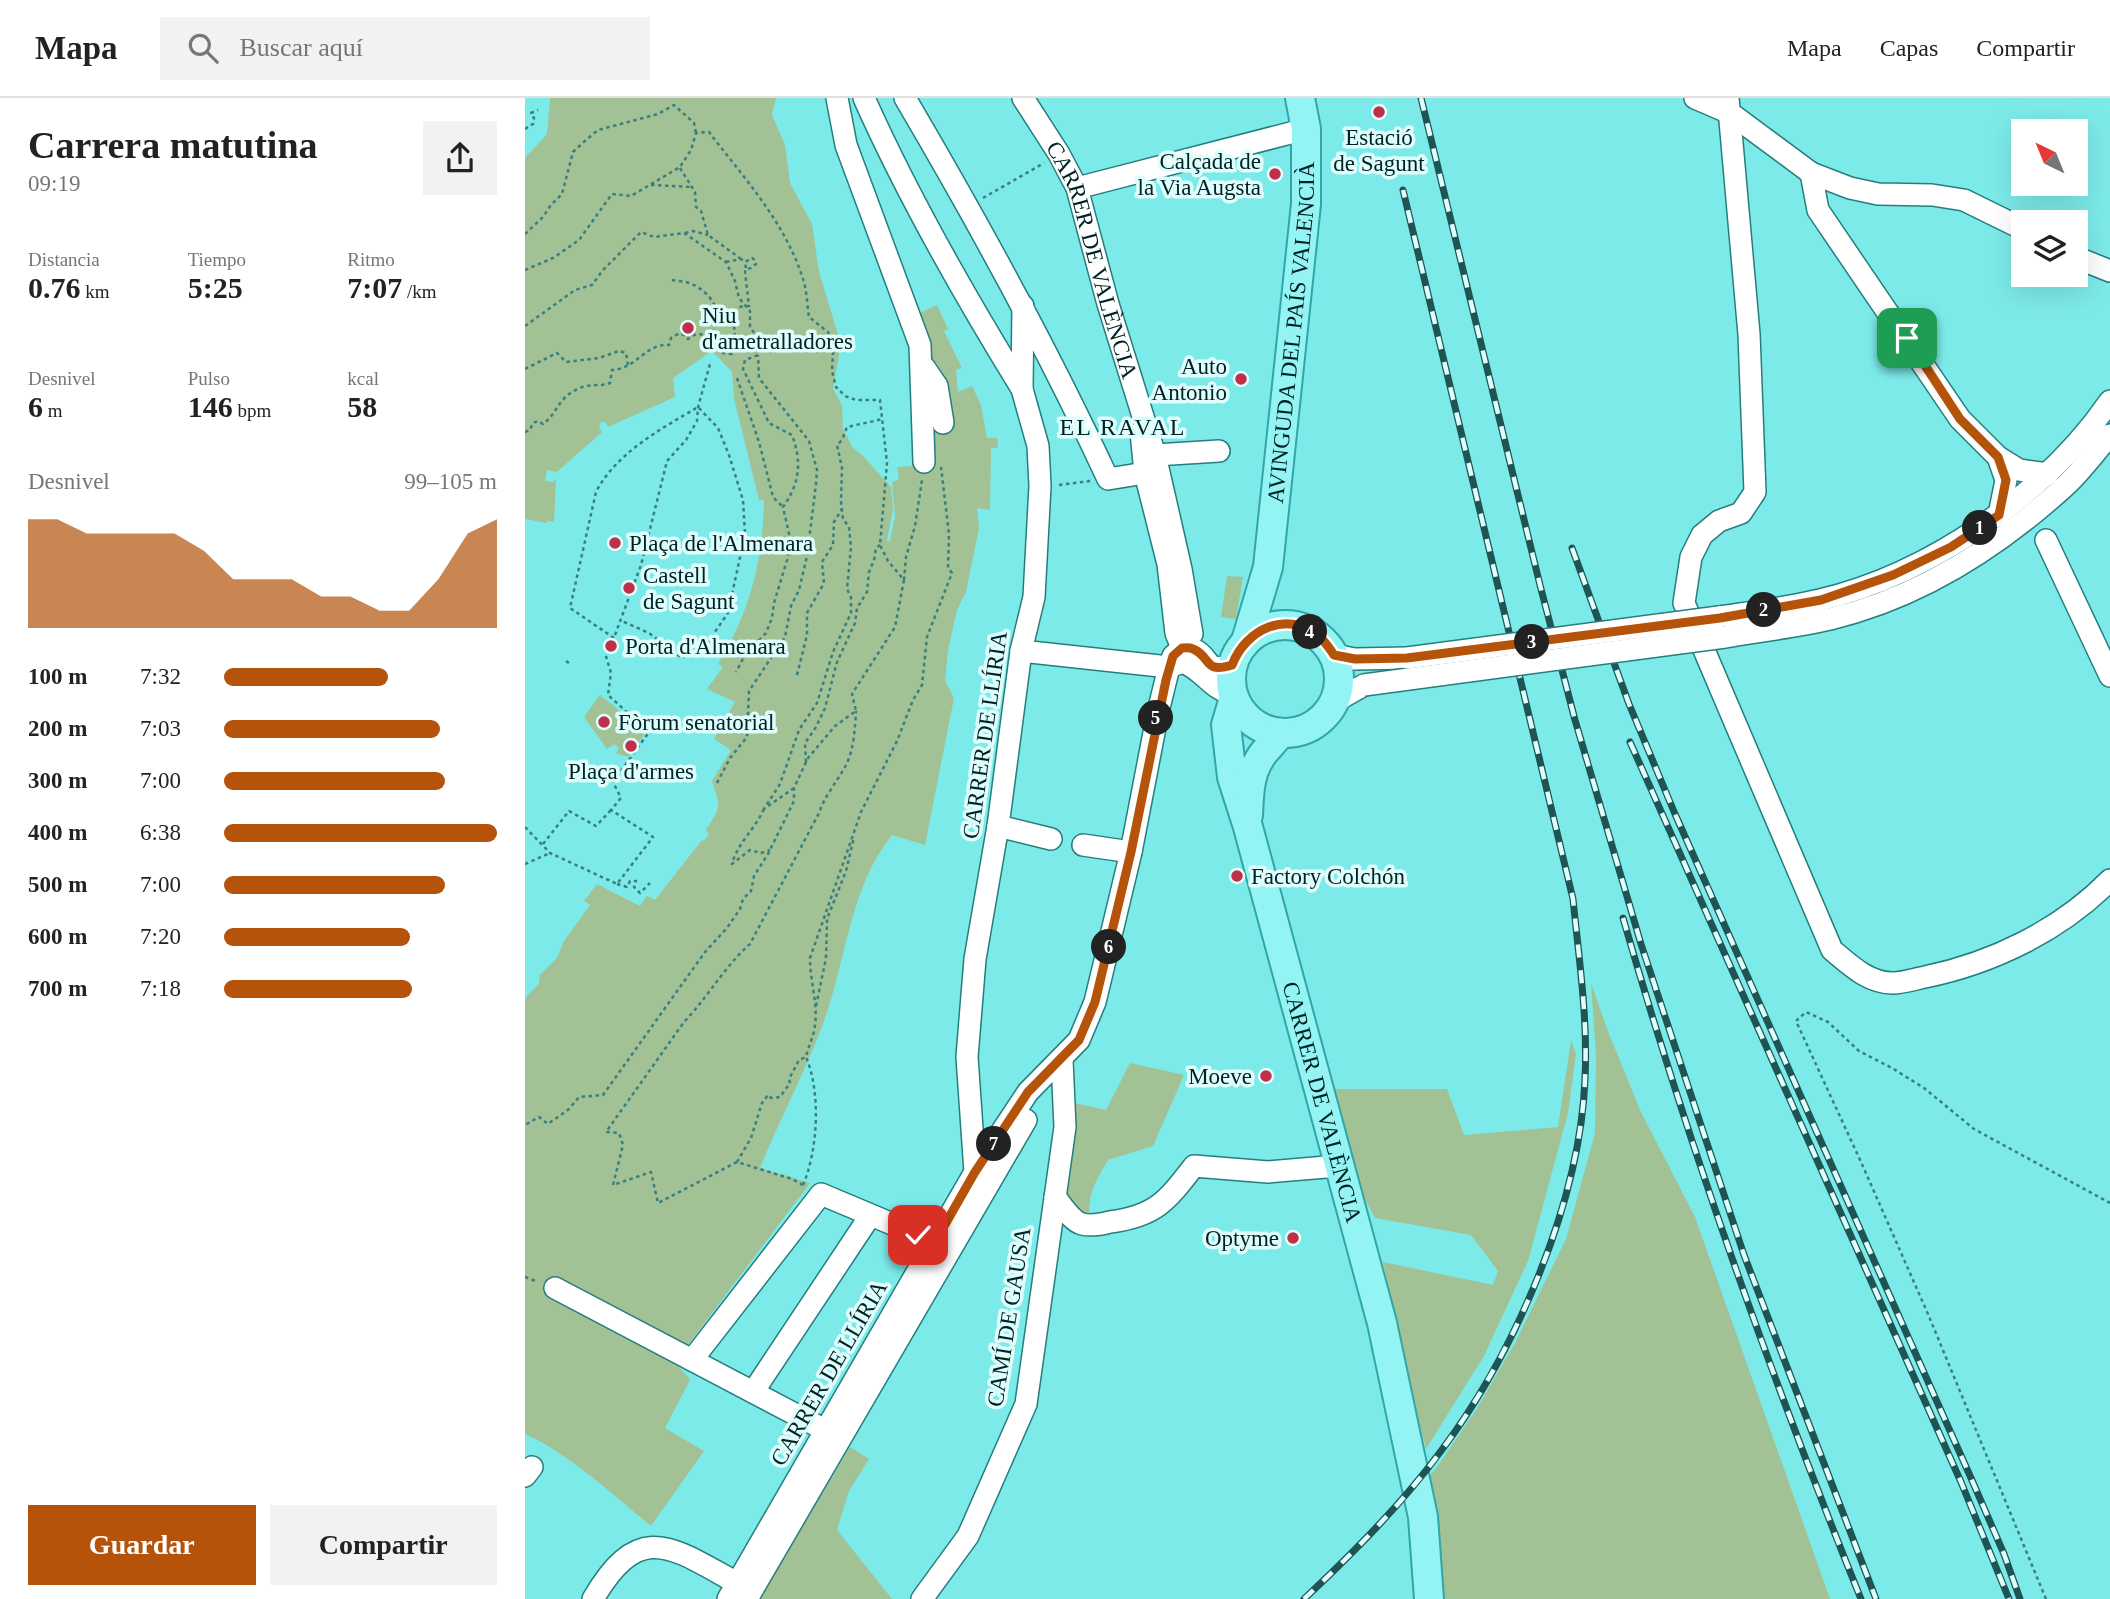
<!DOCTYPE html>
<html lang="es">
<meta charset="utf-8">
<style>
:root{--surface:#fff;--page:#f2f2f2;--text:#222;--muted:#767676;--line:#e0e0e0;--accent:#b45309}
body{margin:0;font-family:Georgia,serif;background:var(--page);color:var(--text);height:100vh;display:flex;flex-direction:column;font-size:26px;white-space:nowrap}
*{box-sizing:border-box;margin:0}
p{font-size:23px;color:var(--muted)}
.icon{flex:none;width:38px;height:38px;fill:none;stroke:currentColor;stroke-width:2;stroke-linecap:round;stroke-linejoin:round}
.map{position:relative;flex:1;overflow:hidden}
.drawer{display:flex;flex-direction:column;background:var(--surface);width:525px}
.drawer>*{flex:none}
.needle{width:46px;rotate:317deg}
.fabs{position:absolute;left:1486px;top:21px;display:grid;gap:14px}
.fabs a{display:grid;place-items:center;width:77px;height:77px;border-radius:0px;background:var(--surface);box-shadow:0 7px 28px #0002;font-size:35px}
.pin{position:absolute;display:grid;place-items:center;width:60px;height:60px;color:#fff;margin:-30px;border-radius:14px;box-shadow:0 4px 10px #0006}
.km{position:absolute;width:35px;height:35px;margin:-18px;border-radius:50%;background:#222;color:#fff;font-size:19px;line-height:35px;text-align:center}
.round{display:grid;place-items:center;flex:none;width:74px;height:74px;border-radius:0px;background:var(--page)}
.summary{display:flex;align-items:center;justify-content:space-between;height:119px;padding:0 28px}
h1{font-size:38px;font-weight:800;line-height:52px}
.stats{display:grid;grid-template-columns:repeat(3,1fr);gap:10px;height:119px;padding:7px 28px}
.stats div{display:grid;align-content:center}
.stats b{font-size:30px;font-weight:800}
.stats small{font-size:19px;font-weight:400}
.stats p{font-size:19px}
.chart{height:196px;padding:14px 28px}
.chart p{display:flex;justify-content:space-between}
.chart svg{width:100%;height:126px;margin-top:7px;fill:var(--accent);opacity:.7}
.primary-button{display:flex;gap:14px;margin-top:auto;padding:14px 28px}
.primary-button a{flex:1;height:80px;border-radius:0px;background:var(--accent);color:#fff;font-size:28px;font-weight:800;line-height:80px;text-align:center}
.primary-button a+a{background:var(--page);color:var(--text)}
ul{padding:0 28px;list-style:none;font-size:23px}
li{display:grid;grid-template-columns:112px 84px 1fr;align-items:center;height:52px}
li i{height:18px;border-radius:9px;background:var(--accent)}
header{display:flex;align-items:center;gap:42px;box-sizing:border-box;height:98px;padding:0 35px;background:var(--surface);border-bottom:2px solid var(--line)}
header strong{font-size:33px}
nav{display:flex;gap:38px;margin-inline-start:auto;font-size:24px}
.search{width:490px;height:63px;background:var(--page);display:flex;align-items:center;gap:18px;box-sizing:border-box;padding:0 24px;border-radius:0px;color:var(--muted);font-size:26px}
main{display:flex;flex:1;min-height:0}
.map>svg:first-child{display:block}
.green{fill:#a2c194}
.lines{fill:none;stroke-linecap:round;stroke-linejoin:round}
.minor-casing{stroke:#257e7e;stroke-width:24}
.major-casing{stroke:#32a5a6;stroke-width:32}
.path{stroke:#3a7f80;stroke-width:2.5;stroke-dasharray:3.5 3.5;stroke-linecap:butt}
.minor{stroke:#fff;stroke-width:21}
.major{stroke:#94f4f4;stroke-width:28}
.rail-casing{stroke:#1f5454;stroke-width:7}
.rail{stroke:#e0fdfd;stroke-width:4.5;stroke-dasharray:13;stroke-linecap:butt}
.minor-bridge-casing{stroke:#257e7e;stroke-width:24;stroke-linecap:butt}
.minor-bridge{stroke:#fff;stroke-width:21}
.route-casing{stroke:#fff;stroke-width:14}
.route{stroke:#b45309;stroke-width:9}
.poi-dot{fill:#c02f4a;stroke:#e0fdfd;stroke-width:2.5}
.labels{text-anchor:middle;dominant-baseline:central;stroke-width:7;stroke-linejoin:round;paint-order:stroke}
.poi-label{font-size:23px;fill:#002223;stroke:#e0fdfd;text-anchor:start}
.street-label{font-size:23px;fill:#002223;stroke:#e0fdfd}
.neighbourhood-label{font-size:24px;letter-spacing:2px;fill:#002223;stroke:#e0fdfd}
</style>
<header>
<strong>Mapa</strong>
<div class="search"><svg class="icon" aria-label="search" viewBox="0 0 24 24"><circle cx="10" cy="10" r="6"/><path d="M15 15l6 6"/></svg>Buscar aquí</div>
<nav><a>Mapa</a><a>Capas</a><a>Compartir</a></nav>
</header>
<main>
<section class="drawer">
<div class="summary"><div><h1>Carrera matutina</h1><p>09:19</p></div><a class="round"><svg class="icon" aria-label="share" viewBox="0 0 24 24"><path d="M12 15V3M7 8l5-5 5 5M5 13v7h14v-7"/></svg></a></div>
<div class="stats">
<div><p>Distancia</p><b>0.76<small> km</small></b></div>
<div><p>Tiempo</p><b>5:25</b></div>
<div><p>Ritmo</p><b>7:07<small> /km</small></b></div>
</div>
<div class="stats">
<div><p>Desnivel</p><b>6<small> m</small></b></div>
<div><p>Pulso</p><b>146<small> bpm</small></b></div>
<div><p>kcal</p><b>58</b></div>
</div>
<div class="chart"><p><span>Desnivel</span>99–105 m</p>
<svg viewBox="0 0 160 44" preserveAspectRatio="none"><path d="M0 44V6L10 6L20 11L30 11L40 11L50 11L60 17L70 27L80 27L90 27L100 33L110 33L120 38L130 38L140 27L150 11L160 6V44z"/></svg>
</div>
<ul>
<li><b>100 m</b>7:32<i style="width:60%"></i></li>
<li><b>200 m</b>7:03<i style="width:79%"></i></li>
<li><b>300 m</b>7:00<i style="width:81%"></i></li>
<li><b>400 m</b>6:38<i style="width:100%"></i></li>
<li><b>500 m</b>7:00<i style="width:81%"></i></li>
<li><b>600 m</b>7:20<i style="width:68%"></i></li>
<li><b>700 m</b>7:18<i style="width:69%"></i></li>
</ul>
<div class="primary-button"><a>Guardar</a><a>Compartir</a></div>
</section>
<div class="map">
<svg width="1585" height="1501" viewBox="0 0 1585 1501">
<rect width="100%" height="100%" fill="#7deaea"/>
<g class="green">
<path d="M25 0H251L247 17 260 47 265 85 287 126 294 174 316 246 308 290 317 308 318 331 328 350 339 359 366 389 368 411 362 443H365L370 418 367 384 374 381 372 369 406 367 409 333 420 322 418 291 390 217 412 207 423 231 419 233 437 270 431 272 433 294 447 288 456 307 462 340H472L473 350H466L465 412 452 410 454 430 441 494 432 512 423 552 420 583 429 600 400 747 367 737C324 791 322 860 299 923 281 973 255 1020 235 1070L285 1085 150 1264 165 1282 140 1330 179 1353 126 1428C88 1397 45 1356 0 1336V900L14 886 15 877 32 860 39 843 65 807 59 803 72 786 115 808 122 798 130 802 177 742 179 743 184 736 181 732C196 708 196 711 187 683L206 652 189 641 210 604 182 591 198 569 193 566C225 513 238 464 239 402H234L209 301 207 274 187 253 148 280 150 299 83 329 81 324H76L74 329 77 334 32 374 22 372 20 383 28 384 31 381 29 424 22 423V425L0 421V60L22 36Z"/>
<polygon points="702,478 718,479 711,521 696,519"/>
<polygon points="75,597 121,634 103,659 91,655 94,650 89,646 82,651 80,648 59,619"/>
<polygon points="1066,885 1084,936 1116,1014 1170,1119 1305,1501 918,1501 914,1446 899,1384 910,1372 951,1312 990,1245 1041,1141 1070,1035 1071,958"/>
<polygon points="1046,942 1051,956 1043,1015 1003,1163 959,1258 901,1351 872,1239 858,1164 968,1187 973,1173 946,1137 850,1120 833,1089 797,991 922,991 939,1037 1033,1029"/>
<path d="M605 965 659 977 628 1048 583 1062C568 1087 563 1097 564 1126L530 1099 545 1004 581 1012Z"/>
<polygon points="325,1349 344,1361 324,1393 312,1432 367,1501 234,1501"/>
</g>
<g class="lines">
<defs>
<g id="minor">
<polyline points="312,0 321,47 395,247 399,364"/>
<path d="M339 0C384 101 439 197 497 291"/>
<path d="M380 0C453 124 522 250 583 381L620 375"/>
<path id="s1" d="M498 0 534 56 552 90 583 206 630 357 656 471 667 536 657 550 651 535 643 466 620 375 616 334 620 331"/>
<polyline points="1170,0 1205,15 1286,75 1325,90 1353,96 1407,97 1439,102 1498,131"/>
<path d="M1203 0 1224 236 1230 394 1216 415 1194 423 1177 437 1166 459 1159 505 1307 852C1325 867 1343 885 1368 885 1378 885 1390 881 1400 879 1468 865 1536 832 1585 782"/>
<polyline points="1286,75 1293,112 1435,321 1473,359 1494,372 1523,376"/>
<polyline points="552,90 781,31"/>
<polyline points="1550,159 1585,173"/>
<polyline points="399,269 412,288 418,325"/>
<polyline points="630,357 694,353"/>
<polyline points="1473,359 1481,382 1474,417"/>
<polyline points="1521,442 1585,578"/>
<path d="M1194 519C1228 514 1262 510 1295 502 1405 476 1521 396 1585 303"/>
<path d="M1200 539C1234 533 1270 529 1305 521 1393 500 1473 449 1539 389 1556 374 1570 354 1585 337"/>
<path d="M496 553 644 569 658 564C678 572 686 591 706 595"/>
<polyline points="809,557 830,561 882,560"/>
<polyline points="809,604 839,587"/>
<polyline points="473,728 526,741"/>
<polyline points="558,747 606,754"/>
<polyline points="450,1074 442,959 450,861 473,728 496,553 509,499 515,388 513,348 497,291 498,208"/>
<path d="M530 1099C537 1107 546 1123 557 1126 565 1128 577 1126 585 1124 631 1118 642 1103 669 1068L743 1074 813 1068"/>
<polyline points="30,1190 302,1333"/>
<polyline points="167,1262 296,1096 410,1144"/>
<polyline points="228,1294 345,1118"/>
<polyline points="0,1378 7,1369"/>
<path d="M68 1501C115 1421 146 1449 212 1485"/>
<path d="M203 1501 450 1074 503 994 554 942 570 904 606 754 633 614 644 569 648 558 657 550C661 550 665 549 668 551 687 559 678 576 707 567"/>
<polyline points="222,1501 501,1022"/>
<polyline points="397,1501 443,1438 501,1306 540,1029 537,962"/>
</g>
<g id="major">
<circle cx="760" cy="581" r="54"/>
<path id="s2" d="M721 543 743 469 781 106V31L775 0"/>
<path id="s3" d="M709 600 701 627 707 679 723 729 857 1225 898 1419 904 1501"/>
<path d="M723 717C724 699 724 678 734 662 739 652 749 645 755 635"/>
</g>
</defs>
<use href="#minor" class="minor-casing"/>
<use href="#major" class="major-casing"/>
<g class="path">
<polyline points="0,31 8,26 9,20 6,15 13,12"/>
<polyline points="155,70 170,94 171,109 176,113 183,137 216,161"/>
<polyline points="126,87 167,89"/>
<polyline points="458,100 519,65"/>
<polyline points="160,135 168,133 183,137"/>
<polyline points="0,136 18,119 26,107 37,96 48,54 61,42 73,32 133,16 149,7 169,25 171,35"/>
<polyline points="201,164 216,161 220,164"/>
<path d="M0 172 28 160 54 142 87 96 106 98 155 69 166 52 171 35 184 34C219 80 260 124 278 181 282 193 282 207 284 219L303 234 308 255 307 273 311 289 320 298 331 302H355L362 365 355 447 363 463 379 482 370 529 327 596 331 613 310 628 283 660 269 690V703L243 756 229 778 226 793 218 801 215 811 202 830 180 854 78 997 54 999 44 1011 23 1026 14 1019 0 1027"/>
<path d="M147 182C152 183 159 183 164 185 186 193 202 217 185 237L171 236 163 241 156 235"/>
<path d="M0 228 50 192 67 187 78 172 116 134 129 139 159 135 201 164 210 183 214 200 225 213V229L235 243 233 257 220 262 218 271 244 325 267 337C277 364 275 385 258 409L265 440 263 459 249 505 247 520 241 535 220 557 211 574"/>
<path d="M185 237 198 255 207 256C211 244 211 228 205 216L214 209 224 208 220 174 221 171 226 170 231 166 230 162 227 160 220 164 221 171"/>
<polyline points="0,271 32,255 41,264 74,260 94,253 101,255 103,267"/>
<polyline points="212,280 234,344 248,399 258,409"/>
<path d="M0 334 5 332 8 325 13 323 18 326C34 314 32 300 53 291 63 285 75 289 85 285L87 272C111 271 121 245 144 247L146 240 160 232"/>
<polyline points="534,387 565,383"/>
<polyline points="379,482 381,459 390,428 397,382"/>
<polyline points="90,537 116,467 142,363 161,342 172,323 173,309 185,266"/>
<path d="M89 540 45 510 71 394C91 355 136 331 173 309L193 330 204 357 218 402 220 436 203 515 183 544 157 560 124 535 97 523"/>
<polyline points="41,563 45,566"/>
<polyline points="272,577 282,537 282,515 299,485 297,464 308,447 309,424 317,411"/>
<polyline points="281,664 280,645 291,629 300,610 312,564 330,525 332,510 342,494 344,474 349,462 351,450 355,447"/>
<polyline points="192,685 205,660 222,639 224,593 260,539 266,508 274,492 282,458 291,386 292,372 284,343 234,280 233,257"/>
<polyline points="269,690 239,711 255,686 274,632 292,605 308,554 326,515 326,499 322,491 326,449 324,429 318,421 316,404 317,370 312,347 317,342 322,329 358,321"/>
<path d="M239 711C230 731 212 746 207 766L225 752 236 755 245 752"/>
<polyline points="0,729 25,755 92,786 128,739 86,712 96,700 88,684 124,634 83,597 86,575 80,555"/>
<polyline points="18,746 44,713 71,728 86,712"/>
<polyline points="0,766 25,755"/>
<polyline points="92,786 102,789 105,783 111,783 109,789 115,795 125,785"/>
<polyline points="291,908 301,860 302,821 321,773 329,739"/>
<path d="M212 1064 133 1105 126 1074 88 1087 98 1047 94 1035 81 1034 159 924C183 899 199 869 225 846L294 715C300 697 312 684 321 667 329 652 330 629 331 613"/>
<path d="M278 1087C293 1052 296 994 281 959 283 949 289 938 290 927 293 905 285 883 285 860L336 714 372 643 388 602 397 587 402 539 427 475 423 470 424 436 416 369"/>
<polyline points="278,1087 267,1081 212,1064 226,1040 237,1005 243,997 246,1000 255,999 265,985 264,981 274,962 281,959"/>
<polyline points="0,1179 13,1184"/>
<polyline points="1521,1501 1403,1216 1336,1064 1271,923 1281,914 1303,924 1334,953 1367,970 1399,990 1449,1031 1585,1105"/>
</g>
<use href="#minor" class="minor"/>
<use href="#major" class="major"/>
<defs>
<g id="rail">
<polyline points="896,0 1015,487 1050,622 1116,846 1219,1157 1351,1501"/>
<polyline points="1047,450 1104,606 1150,716 1446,1380 1479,1456 1495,1501"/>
<polyline points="1105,644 1436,1384 1484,1501"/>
<path d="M1098 820C1164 1049 1247 1281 1336 1501"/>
<path d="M779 1501C828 1455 876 1407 916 1353 990 1255 1055 1105 1060 981 1063 921 1054 861 1048 801L878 92"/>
</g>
</defs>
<use href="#rail" class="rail-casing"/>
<use href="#rail" class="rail"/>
<defs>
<g id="minor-bridge">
<polyline points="882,560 1194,519"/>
<polyline points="839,587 1200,539"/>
</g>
</defs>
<use href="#minor-bridge" class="minor-bridge-casing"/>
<use href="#minor-bridge" class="minor-bridge"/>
</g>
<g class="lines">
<defs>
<path id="route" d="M393 1137 410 1144 450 1074 503 994 554 942 570 904 606 754 641 582 648 558 657 550C661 550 665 549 668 551 687 559 678 576 707 567 721 531 762 511 795 539 800 544 805 551 809 557L830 561 882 560 1195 520 1296 502 1368 477 1426 449 1474 417 1481 382 1473 359 1435 321 1382 240"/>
</defs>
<use href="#route" class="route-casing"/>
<use href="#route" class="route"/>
</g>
<g class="poi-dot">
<circle cx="854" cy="14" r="7"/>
<circle cx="750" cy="76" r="7"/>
<circle cx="163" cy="230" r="7"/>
<circle cx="716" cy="281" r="7"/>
<circle cx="90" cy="445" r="7"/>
<circle cx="104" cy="490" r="7"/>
<circle cx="86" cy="548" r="7"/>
<circle cx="79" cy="624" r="7"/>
<circle cx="106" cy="648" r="7"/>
<circle cx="712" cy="778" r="7"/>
<circle cx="741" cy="978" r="7"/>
<circle cx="768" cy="1140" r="7"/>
</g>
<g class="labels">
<g class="poi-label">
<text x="854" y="39" text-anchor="middle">Estació<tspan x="854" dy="26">de Sagunt</tspan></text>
<text x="736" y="63" text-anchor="end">Calçada de<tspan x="736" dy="26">la Via Augsta</tspan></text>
<text x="177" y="217">Niu<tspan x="177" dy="26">d'ametralladores</tspan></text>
<text x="702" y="268" text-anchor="end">Auto<tspan x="702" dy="26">Antonio</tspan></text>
<text x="104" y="445">Plaça de l'Almenara</text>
<text x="118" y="477">Castell<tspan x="118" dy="26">de Sagunt</tspan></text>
<text x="100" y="548">Porta d'Almenara</text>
<text x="93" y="624">Fòrum senatorial</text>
<text x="106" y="673" text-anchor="middle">Plaça d'armes</text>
<text x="726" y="778">Factory Colchón</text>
<text x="727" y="978" text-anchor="end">Moeve</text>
<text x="754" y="1140" text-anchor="end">Optyme</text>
</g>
<g class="street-label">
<text stroke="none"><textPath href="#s1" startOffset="178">CARRER DE VALÈNCIA</textPath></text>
<text stroke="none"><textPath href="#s2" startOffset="313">AVINGUDA DEL PAÍS VALENCIÀ</textPath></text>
<text transform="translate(460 637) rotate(-82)">CARRER DE LLÍRIA</text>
<text stroke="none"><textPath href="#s3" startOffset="418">CARRER DE VALÈNCIA</textPath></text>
<text transform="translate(484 1219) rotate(-81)">CAMÍ DE GAUSA</text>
<text transform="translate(304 1275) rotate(-60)">CARRER DE LLÍRIA</text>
</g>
<g class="neighbourhood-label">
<text x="598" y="329">EL RAVAL</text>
</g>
</g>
</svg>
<div class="fabs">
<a><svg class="needle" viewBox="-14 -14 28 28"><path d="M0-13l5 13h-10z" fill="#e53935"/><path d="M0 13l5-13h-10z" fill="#767676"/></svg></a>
<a><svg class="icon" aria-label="layers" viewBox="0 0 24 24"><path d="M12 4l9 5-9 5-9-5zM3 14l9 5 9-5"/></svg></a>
</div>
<div class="pin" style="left:1382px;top:240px;background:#1e9e55"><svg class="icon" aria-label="arrive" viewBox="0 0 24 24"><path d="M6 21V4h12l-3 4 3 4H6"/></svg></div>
<div class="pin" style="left:393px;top:1137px;background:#d93025"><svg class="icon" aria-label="check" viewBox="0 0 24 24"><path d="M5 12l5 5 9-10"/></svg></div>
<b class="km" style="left:1455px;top:430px">1</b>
<b class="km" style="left:1239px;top:512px">2</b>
<b class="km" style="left:1007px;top:544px">3</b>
<b class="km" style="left:785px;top:534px">4</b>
<b class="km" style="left:631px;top:620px">5</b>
<b class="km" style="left:584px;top:849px">6</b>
<b class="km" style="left:469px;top:1046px">7</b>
</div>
</main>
